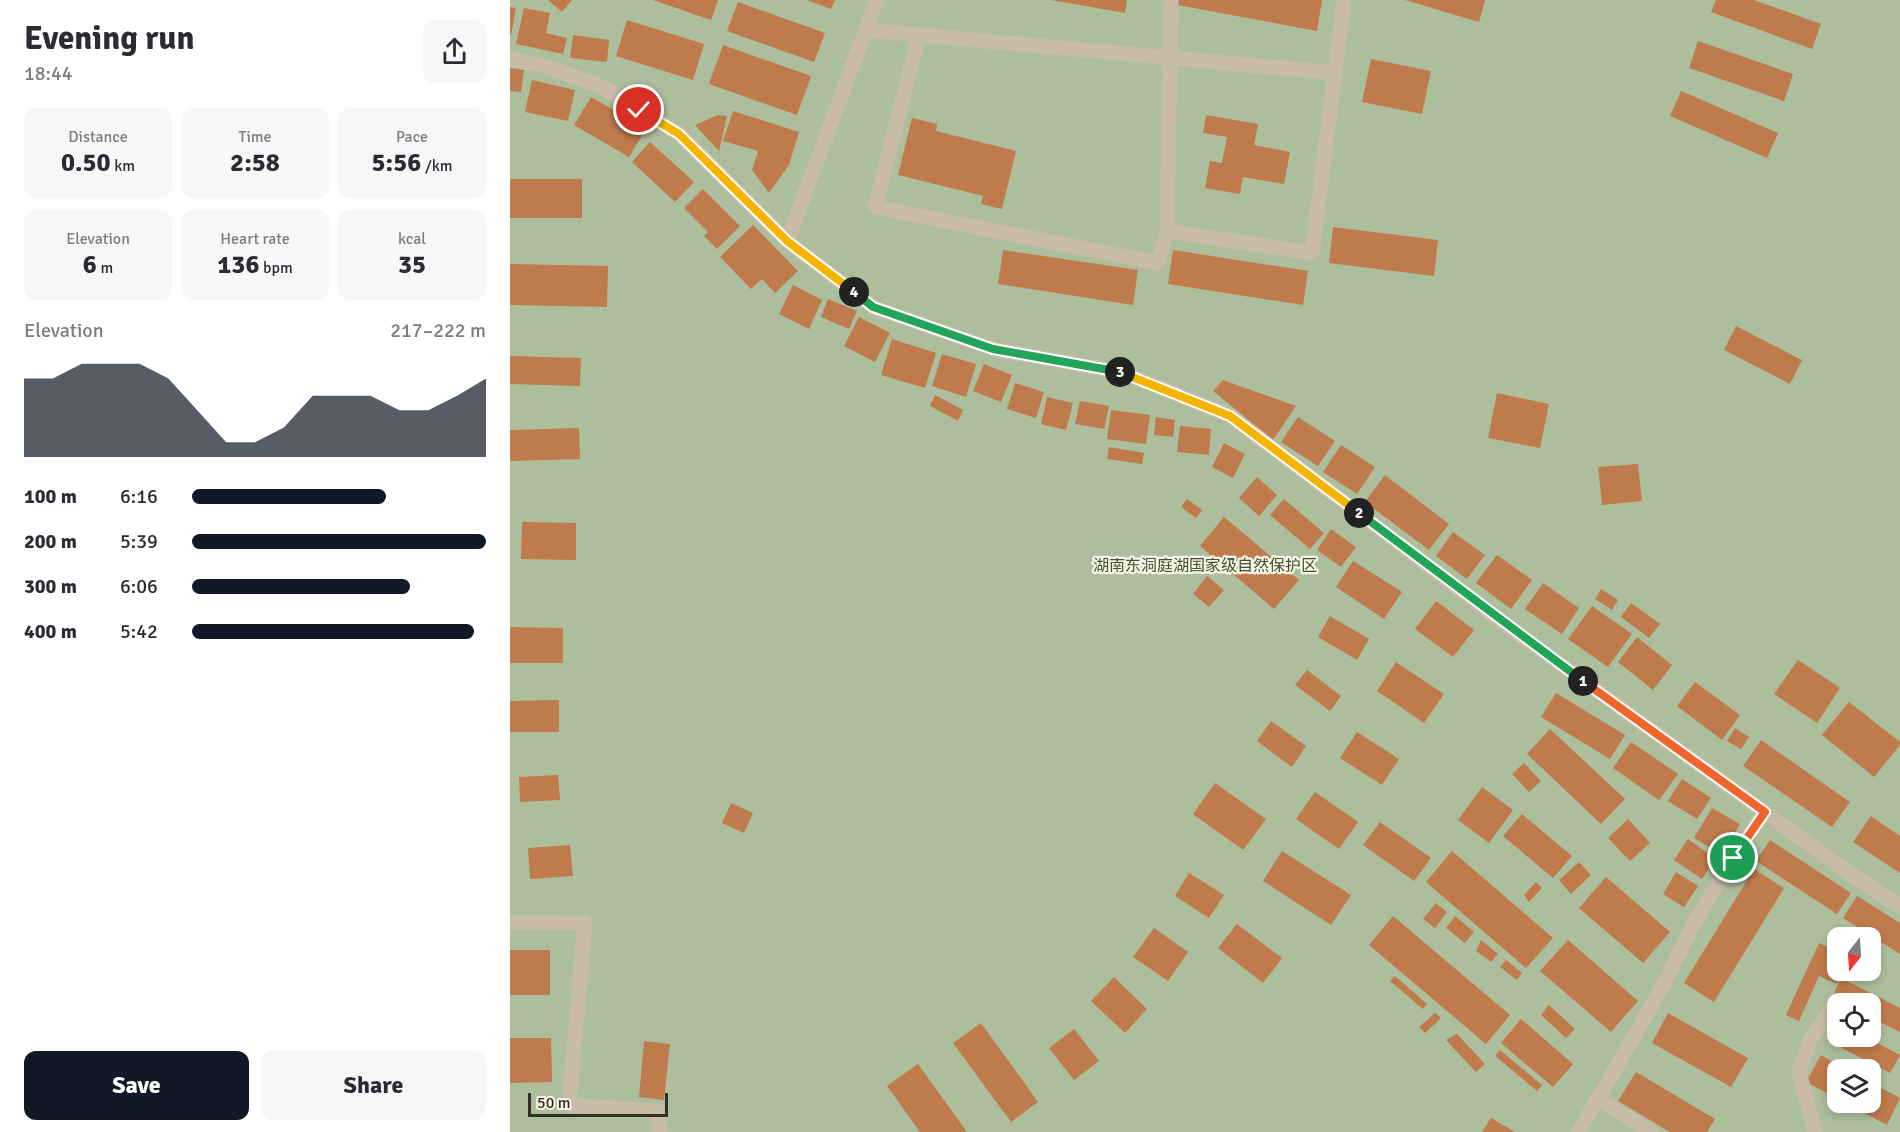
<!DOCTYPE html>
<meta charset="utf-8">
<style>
:root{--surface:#fff;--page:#f7f7f7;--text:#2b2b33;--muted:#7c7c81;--accent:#111827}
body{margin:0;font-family:Signika,"Noto Sans SC",sans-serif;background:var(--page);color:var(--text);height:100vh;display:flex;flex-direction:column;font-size:22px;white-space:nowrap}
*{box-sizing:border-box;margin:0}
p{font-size:20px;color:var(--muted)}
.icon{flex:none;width:33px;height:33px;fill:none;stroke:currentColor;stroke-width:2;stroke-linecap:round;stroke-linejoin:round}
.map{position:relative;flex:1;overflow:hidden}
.drawer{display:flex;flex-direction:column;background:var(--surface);width:510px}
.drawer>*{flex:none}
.needle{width:39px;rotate:197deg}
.buttons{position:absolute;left:1317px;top:927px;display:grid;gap:12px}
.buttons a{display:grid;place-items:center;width:54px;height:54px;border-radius:12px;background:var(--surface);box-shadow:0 3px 9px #0003;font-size:30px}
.scale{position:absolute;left:18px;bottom:15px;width:140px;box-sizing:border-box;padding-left:6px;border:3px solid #352e28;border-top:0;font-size:16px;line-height:21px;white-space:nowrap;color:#352e28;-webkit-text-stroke:4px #f8f4e8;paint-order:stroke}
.pin{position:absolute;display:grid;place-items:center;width:51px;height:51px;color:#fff;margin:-26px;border:3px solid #fff;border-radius:50%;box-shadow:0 2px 6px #0007}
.km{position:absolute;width:30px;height:30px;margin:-15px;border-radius:50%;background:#222;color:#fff;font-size:16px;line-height:30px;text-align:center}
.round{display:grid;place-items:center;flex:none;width:63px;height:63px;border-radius:12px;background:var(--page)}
.head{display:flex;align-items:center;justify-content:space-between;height:102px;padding:0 24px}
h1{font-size:33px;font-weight:700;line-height:45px}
.figures{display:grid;grid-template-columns:repeat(3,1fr);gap:9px;height:102px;padding:6px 24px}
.figures div{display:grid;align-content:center;border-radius:12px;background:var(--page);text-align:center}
.figures b{font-size:26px;font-weight:700}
.figures small{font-size:16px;font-weight:400}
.figures p{font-size:16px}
.chart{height:168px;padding:12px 24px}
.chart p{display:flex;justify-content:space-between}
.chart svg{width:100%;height:108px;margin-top:6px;fill:var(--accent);opacity:.7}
.primary-button{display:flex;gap:12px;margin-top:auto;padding:12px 24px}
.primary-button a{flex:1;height:69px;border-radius:12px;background:var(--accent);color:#fff;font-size:24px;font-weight:700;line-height:69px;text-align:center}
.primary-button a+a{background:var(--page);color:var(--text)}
ul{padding:0 24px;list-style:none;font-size:20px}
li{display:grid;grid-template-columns:96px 72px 1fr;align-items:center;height:45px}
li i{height:15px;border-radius:8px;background:var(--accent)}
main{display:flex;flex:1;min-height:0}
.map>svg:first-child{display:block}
.green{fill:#adbe9c;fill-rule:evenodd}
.building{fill:#bf7b4b}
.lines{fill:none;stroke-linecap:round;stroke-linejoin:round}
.street{stroke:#c8bca8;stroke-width:15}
.split-1-casing{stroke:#fff;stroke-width:12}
.split-2-casing{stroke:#fff;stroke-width:12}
.split-3-casing{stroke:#fff;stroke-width:12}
.split-4-casing{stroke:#fff;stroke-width:12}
.split-5-casing{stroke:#fff;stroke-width:12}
.split-1{stroke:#f0652b;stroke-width:8}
.split-2{stroke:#22a559;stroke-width:8}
.split-3{stroke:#f5b400;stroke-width:8}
.split-4{stroke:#22a559;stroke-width:8}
.split-5{stroke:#f5b400;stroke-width:8}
.labels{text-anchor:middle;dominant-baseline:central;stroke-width:4.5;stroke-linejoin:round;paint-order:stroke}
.park-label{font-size:16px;fill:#3e522d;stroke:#f8f4e8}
</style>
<main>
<section class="drawer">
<div class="head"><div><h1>Evening run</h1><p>18:44</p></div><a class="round"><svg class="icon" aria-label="share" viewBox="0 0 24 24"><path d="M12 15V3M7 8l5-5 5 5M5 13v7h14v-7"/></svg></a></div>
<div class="figures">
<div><p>Distance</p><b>0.50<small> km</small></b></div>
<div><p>Time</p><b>2:58</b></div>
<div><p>Pace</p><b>5:56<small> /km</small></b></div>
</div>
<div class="figures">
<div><p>Elevation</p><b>6<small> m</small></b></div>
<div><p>Heart rate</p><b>136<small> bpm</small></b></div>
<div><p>kcal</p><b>35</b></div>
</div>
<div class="chart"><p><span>Elevation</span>217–222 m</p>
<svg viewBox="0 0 160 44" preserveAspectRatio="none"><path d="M0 44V12L10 12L20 6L30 6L40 6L50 12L60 25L70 38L80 38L90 32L100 19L110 19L120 19L130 25L140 25L150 19L160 12V44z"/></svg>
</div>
<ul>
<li><b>100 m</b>6:16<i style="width:66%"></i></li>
<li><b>200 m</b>5:39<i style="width:100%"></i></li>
<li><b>300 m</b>6:06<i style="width:74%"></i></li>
<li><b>400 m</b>5:42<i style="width:96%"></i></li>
</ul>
<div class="primary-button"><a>Save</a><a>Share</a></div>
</section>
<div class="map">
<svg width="1390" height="1132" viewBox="0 0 1390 1132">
<rect width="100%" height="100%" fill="#f0eadb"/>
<path class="green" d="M0 0H1390V1132H0ZM1328 938H1360V970H1328ZM1328 1004H1360V1036H1328ZM1328 1070H1360V1102H1328Z"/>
<g class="building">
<polygon points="38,0 62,0 52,12"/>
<polygon points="143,0 208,0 201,20"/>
<polygon points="297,0 325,0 321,9"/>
<polygon points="541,0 617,0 615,13"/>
<polygon points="663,0 812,0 807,31 662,4"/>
<polygon points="895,0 975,0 969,22"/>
<polygon points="1206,0 1244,0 1311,24 1302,49 1201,12"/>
<polygon points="228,2 315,33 304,62 217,31"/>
<polygon points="0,7 6,8 1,35 0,35"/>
<polygon points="14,8 40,13 36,33 57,38 53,54 6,44"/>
<polygon points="117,20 194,44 183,80 106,56"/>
<polygon points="63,35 99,40 97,62 60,58"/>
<polygon points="1188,41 1283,74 1274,101 1179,68"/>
<polygon points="213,45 301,76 287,115 199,84"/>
<polygon points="861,59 921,71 912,114 852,102"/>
<polygon points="0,68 14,70 11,92 0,91"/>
<polygon points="22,80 65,90 58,121 15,112"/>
<polygon points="1171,91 1268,133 1257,158 1160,116"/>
<polygon points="81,97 136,129 119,157 64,125"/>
<polygon points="223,111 289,132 279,165 259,193 242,170 248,151 213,141"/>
<polygon points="208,115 217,116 209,151 185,125"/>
<polygon points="696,115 748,124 744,145 780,152 774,184 733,177 730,194 695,188 700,161 712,163 717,137 693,133"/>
<polygon points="402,118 427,124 426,131 506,151 492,209 471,204 473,196 388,175"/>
<polygon points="140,142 184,182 165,202 122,162"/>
<rect x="0" y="179" width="72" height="39"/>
<polygon points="193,189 230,226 207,249 194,236 198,232 174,208"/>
<polygon points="243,225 288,271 265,293 252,279 241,289 210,257"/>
<polygon points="823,227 928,240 924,276 819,263"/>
<polygon points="493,250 628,270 623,305 488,284"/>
<polygon points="663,250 798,271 793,305 658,284"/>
<polygon points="0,264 98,266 97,307 0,305"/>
<polygon points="283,285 312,300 299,329 269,314"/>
<polygon points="318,299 347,311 339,329 311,317"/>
<polygon points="349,317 380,333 365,362 334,346"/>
<polygon points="1226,326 1292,360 1280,384 1214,350"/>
<polygon points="382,339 426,353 415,388 371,375"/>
<polygon points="432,354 466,364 456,397 422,386"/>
<polygon points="0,356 71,358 70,386 0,384"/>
<polygon points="474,364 502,375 491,402 463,391"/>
<polygon points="713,380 786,406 763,440 703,391"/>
<polygon points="505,383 534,392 526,418 497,409"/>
<polygon points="987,393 1039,404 1030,448 978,438"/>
<polygon points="425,395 453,410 448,421 420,406"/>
<polygon points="537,397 563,403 556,430 531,424"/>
<polygon points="570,401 599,406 594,429 565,424"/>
<polygon points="601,410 640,415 636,444 597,439"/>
<polygon points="646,417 665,420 663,437 644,435"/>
<polygon points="788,417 825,441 808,466 771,442"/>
<polygon points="670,426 701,429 699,455 667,452"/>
<polygon points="69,428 70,459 0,461 0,430"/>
<polygon points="714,443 735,454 723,478 702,467"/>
<polygon points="831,445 865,467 847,494 813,472"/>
<polygon points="599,447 634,453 632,464 597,459"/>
<polygon points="1128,464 1132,501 1092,505 1088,467"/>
<polygon points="875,475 939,524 919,550 855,502"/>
<polygon points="747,477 767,495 749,516 729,498"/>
<polygon points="677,499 692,510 686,518 671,507"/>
<polygon points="774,499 814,533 800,549 760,515"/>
<polygon points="714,517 789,580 764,609 690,546"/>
<polygon points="12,522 66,523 66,560 11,559"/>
<polygon points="821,529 846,547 831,567 807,550"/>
<polygon points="943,532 975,555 957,579 926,556"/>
<polygon points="987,555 1022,580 1001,609 966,583"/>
<polygon points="843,561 892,592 874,619 826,587"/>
<polygon points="697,576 714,590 699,607 683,594"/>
<polygon points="1033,583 1069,608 1052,634 1015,609"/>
<polygon points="1091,589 1108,600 1102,610 1085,599"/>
<polygon points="926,601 964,630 943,657 905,629"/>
<polygon points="1121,603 1150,624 1139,638 1111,617"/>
<polygon points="1082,606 1122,634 1098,667 1058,639"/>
<polygon points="820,616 859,639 847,660 808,637"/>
<polygon points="0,627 53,628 53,663 0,663"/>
<polygon points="1127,637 1162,665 1143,690 1108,662"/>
<polygon points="1288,660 1330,688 1307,723 1264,694"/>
<polygon points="886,662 934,694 914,723 867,691"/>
<polygon points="797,670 831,696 820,711 785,685"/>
<polygon points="1185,682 1230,715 1212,740 1167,706"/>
<polygon points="1046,693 1115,735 1100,759 1031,717"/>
<polygon points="49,700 49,732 0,732 0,701"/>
<polygon points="1339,702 1390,742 1390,745 1364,777 1312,735"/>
<polygon points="761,721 796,746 782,767 747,741"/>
<polygon points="1225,728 1239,737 1231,749 1217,741"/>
<polygon points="1040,729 1115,799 1091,824 1017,754"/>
<polygon points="847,732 889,759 872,785 830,758"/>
<polygon points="1251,740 1340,802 1322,827 1233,766"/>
<polygon points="1121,742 1168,774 1149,800 1103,768"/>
<polygon points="1014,763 1031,781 1019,792 1002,774"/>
<polygon points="48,775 50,800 10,802 9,777"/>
<polygon points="1172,779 1201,798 1187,819 1158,801"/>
<polygon points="705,783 756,819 733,850 683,814"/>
<polygon points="972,787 1003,810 979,843 948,820"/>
<polygon points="805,792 848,822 829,849 786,819"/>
<polygon points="221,803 243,813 234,833 212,823"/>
<polygon points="1202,808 1230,824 1212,855 1184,838"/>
<polygon points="1012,814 1062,856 1043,878 993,836"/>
<polygon points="1361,816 1390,836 1390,873 1343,842"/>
<polygon points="1118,819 1140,843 1120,861 1098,838"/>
<polygon points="870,822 921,858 904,881 853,845"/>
<polygon points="1178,839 1206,859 1192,879 1164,860"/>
<polygon points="1260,840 1341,893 1327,914 1246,861"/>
<polygon points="60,845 63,876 20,879 18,848"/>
<polygon points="772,851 841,895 821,925 753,881"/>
<polygon points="942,851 1043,938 1016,968 916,882"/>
<polygon points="1069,862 1081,875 1061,894 1049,880"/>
<polygon points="1244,869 1274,888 1204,1002 1174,983"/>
<polygon points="1166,872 1188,886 1174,907 1153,894"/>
<polygon points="679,873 714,895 699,918 665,896"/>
<polygon points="1096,877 1160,932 1133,963 1069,908"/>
<polygon points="1026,882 1032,888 1019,902 1014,895"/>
<polygon points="1347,896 1390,923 1390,954 1333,918"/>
<polygon points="926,903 937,912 925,928 913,919"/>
<polygon points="883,916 1000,1015 976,1044 859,945"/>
<polygon points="945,916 964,932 955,943 936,928"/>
<polygon points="727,924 772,958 753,983 708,948"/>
<polygon points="644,928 678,952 658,981 623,957"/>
<polygon points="971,940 988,954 981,962 966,951"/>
<polygon points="1058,940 1128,1001 1101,1032 1030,971"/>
<polygon points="1309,943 1328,952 1328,970 1334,970 1327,984 1309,976 1289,1021 1276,1015"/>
<rect x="0" y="950" width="40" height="45"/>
<polygon points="996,960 1012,973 1007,980 990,967"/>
<polygon points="885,976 917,1004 913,1009 880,981"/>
<polygon points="604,977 637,1009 615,1033 581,1001"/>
<polygon points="1331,978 1390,1008 1390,1032 1360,1017 1360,1004 1333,1004 1322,998"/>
<polygon points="1039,1005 1065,1029 1056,1038 1031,1015"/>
<polygon points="925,1013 931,1018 915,1033 909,1027"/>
<polygon points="1158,1013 1238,1058 1221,1087 1142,1043"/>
<polygon points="1011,1019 1063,1064 1043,1087 991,1043"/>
<polygon points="471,1023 528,1102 501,1122 443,1043"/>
<polygon points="564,1029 589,1061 564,1080 539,1048"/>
<polygon points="947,1034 975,1064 966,1072 936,1040"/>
<polygon points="1338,1036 1354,1036 1390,1055 1380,1073 1332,1048"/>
<polygon points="0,1038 41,1038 42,1082 0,1083"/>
<polygon points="134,1041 160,1044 154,1100 129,1097"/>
<polygon points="990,1050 1032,1085 1027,1091 985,1056"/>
<polygon points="1311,1055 1337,1070 1328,1070 1328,1099 1296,1082"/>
<polygon points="408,1064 457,1132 410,1132 377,1086"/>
<polygon points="1126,1072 1205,1119 1197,1132 1160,1132 1108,1101"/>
<polygon points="1360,1082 1390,1098 1377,1125 1334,1102 1360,1102"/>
<polygon points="981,1118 1005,1132 972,1132"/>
</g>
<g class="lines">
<g class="street">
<polyline points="367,0 277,241 363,307 483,349 614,373 720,416 1007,633 1342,875 1390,906"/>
<polyline points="661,0 657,231 802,253 834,0"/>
<polyline points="356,30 825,73"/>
<polyline points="409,35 365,207 648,263 657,231"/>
<polyline points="0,59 35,66 90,86 169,134 277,241"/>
<polyline points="0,922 75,923 59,1105 149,1111 150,1132"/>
<polyline points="1068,1132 1088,1099"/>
<polyline points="1141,1132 1088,1099 1155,982 1184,923 1223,858 1255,812"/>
<polyline points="1305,1132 1289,1072 1300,1040 1320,1011"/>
</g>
</g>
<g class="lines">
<defs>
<polyline id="split-1" points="1073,681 1255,812 1223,858"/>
<polyline id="split-2" points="849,513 1073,681"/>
<polyline id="split-3" points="610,372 720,416 849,513"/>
<polyline id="split-4" points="344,292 363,307 483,349 610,372"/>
<polyline id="split-5" points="129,110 169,134 277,241 344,292"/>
</defs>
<use href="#split-1" class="split-1-casing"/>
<use href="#split-2" class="split-2-casing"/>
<use href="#split-3" class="split-3-casing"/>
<use href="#split-4" class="split-4-casing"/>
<use href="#split-5" class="split-5-casing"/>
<use href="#split-1" class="split-1"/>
<use href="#split-2" class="split-2"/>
<use href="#split-3" class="split-3"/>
<use href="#split-4" class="split-4"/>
<use href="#split-5" class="split-5"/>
</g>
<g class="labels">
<g class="park-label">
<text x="695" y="566">湖南东洞庭湖国家级自然保护区</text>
</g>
</g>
</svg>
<div class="buttons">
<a><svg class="needle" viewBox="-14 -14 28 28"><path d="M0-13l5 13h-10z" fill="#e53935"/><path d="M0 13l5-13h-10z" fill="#7c7c81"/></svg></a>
<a><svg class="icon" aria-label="locate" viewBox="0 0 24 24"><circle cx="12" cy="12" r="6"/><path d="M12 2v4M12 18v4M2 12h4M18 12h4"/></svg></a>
<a><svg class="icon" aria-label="layers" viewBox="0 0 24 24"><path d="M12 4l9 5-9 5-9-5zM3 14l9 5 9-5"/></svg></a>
</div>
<div class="scale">50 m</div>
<div class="pin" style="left:1223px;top:858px;background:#1e9e55"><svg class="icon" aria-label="arrive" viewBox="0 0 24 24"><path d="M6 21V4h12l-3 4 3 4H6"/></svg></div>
<div class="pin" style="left:129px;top:110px;background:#d93025"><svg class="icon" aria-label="check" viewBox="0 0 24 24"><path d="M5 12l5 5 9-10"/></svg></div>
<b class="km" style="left:1073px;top:681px">1</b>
<b class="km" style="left:849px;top:513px">2</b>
<b class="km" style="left:610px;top:372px">3</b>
<b class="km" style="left:344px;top:292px">4</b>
</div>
</main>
